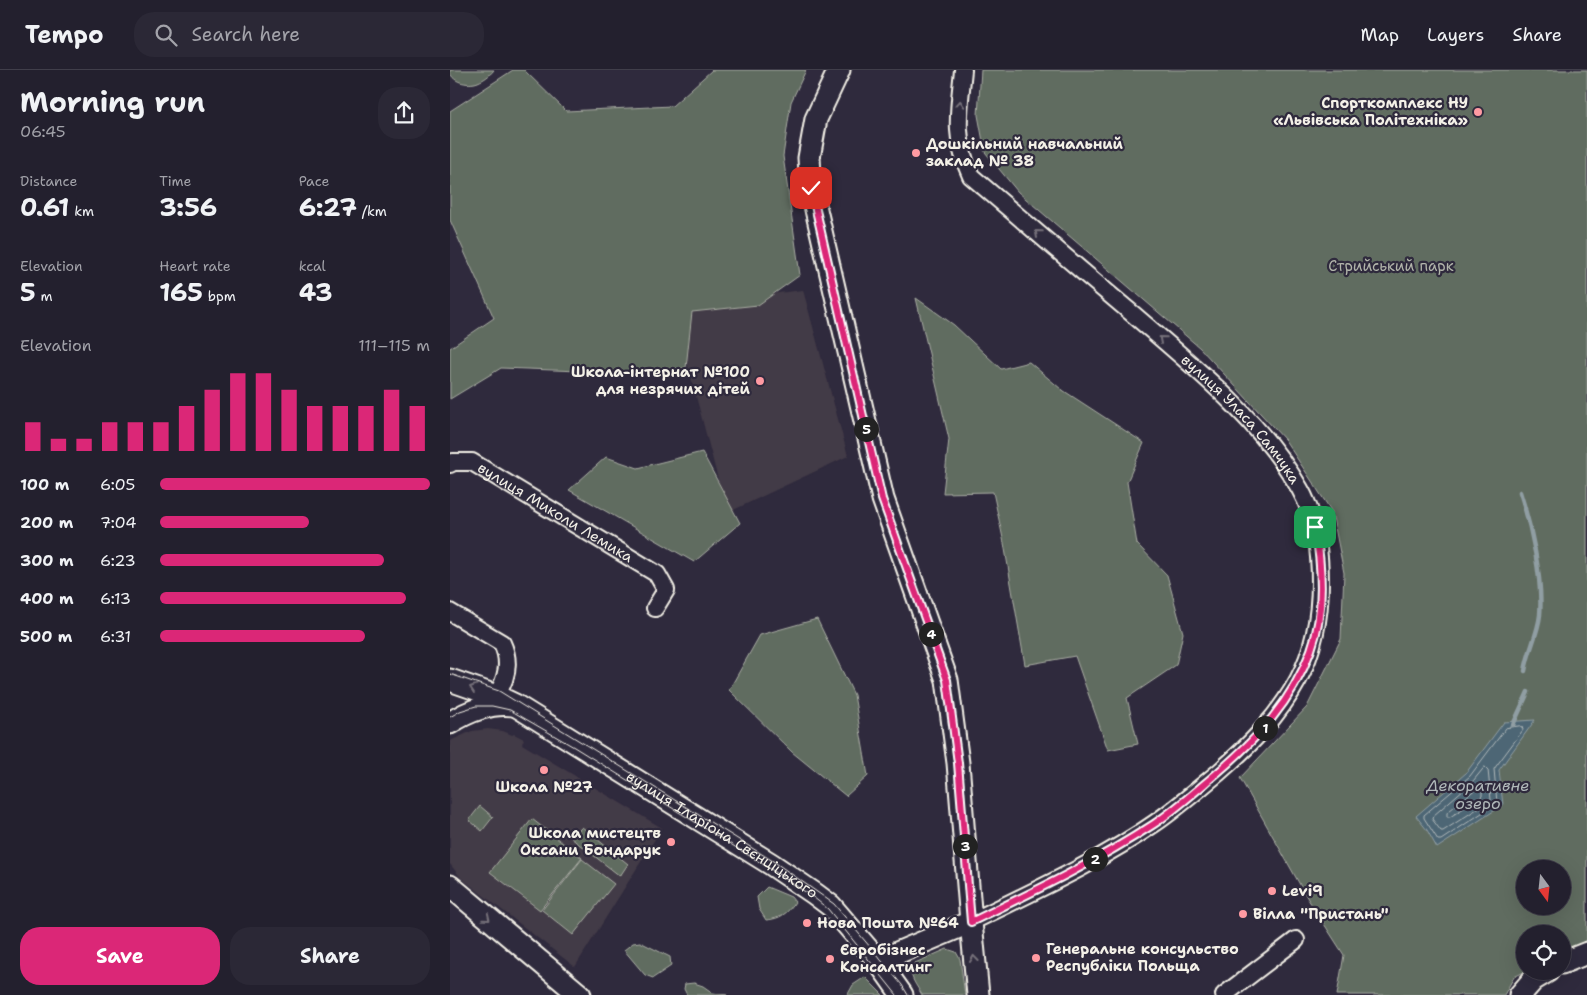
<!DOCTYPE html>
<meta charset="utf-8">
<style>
:root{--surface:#23202e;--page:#2b2836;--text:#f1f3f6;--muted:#a3a3aa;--line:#403e4a;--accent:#db2777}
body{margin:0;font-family:"Shantell Sans",sans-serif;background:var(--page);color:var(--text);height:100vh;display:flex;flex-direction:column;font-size:19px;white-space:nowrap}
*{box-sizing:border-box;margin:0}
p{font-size:16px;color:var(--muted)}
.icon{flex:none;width:28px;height:28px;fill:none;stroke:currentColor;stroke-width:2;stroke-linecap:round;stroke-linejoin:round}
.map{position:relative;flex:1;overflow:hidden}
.drawer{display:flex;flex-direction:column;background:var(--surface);width:450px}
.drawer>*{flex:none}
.needle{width:32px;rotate:165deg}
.buttons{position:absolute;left:1066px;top:790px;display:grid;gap:10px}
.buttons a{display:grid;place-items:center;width:55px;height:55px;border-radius:50%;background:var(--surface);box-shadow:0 5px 20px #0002,0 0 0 1px var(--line);font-size:25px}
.pin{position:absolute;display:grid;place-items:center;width:42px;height:42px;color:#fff;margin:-21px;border-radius:10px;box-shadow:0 2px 8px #0006}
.km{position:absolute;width:25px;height:25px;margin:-12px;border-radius:50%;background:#222;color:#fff;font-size:14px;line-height:25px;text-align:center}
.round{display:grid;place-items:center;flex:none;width:52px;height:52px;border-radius:20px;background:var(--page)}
.summary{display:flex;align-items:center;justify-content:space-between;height:85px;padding:0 20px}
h1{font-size:28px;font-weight:700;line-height:38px}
.stats{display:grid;grid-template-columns:repeat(3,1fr);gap:8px;height:85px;padding:5px 20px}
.stats div{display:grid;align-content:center}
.stats b{font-size:25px;font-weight:700}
.stats small{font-size:14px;font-weight:400}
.stats p{font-size:14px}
.chart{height:140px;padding:10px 20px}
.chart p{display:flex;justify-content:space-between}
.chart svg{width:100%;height:90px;margin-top:5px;stroke:var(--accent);stroke-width:6}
.action{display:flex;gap:10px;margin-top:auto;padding:10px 20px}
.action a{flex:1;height:58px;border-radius:20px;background:var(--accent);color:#fff;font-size:20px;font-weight:700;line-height:58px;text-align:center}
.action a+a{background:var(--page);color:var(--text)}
ul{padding:0 20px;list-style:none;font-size:16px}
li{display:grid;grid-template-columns:80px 60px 1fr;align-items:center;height:38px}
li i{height:12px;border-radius:6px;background:var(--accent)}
header{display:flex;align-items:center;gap:30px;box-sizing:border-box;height:70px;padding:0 25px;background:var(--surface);border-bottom:1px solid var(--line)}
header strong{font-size:24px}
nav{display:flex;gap:28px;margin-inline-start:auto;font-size:18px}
.search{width:350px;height:45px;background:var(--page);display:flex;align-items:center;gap:12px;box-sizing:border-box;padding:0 18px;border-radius:20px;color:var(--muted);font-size:19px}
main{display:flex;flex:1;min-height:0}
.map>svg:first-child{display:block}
.built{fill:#423a46}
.green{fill:#616c61;stroke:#aaaea4;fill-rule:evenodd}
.water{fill:#4d6675;stroke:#909ea3}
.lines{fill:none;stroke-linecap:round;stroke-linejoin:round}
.shore{stroke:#b1b9ba;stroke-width:1}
.stream{stroke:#909ea3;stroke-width:4.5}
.minor-casing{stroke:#f4f1e8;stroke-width:20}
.major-casing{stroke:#f4f1e8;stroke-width:25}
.minor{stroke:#2f2a3d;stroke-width:16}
.major{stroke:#2f2a3d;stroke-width:21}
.tram{stroke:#f4f1e8;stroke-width:1}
.oneway{stroke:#747079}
.route-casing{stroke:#fff;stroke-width:10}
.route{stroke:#db2777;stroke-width:6}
.poi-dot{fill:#ff9aa2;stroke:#2f2a3d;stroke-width:2}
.labels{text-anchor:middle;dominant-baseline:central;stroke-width:4.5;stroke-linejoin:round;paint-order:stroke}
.poi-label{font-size:15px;font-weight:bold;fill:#f4f1e8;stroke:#2f2a3d;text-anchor:start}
.park-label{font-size:15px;fill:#b2b5ab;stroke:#2f2a3d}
.street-label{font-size:15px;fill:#f4f1e8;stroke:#2f2a3d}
.water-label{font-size:16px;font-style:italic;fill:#b1b9ba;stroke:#2f2a3d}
</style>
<header>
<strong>Tempo</strong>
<div class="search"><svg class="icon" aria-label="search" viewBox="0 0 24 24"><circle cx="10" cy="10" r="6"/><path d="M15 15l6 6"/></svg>Search here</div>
<nav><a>Map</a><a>Layers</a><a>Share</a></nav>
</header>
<main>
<section class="drawer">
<div class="summary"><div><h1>Morning run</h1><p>06:45</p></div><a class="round"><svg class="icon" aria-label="share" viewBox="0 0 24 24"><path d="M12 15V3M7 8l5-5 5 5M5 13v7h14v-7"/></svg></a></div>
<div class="stats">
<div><p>Distance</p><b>0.61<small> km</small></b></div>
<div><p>Time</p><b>3:56</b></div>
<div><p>Pace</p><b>6:27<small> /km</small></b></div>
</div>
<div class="stats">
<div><p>Elevation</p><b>5<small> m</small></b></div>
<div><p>Heart rate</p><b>165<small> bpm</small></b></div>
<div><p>kcal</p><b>43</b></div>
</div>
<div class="chart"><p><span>Elevation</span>111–115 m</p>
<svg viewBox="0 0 160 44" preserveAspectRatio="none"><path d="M5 44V30M15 44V38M25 44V38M35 44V30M45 44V30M55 44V30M65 44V22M75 44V14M85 44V6M95 44V6M105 44V14M115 44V22M125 44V22M135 44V22M145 44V14M155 44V22"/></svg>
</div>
<ul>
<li><b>100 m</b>6:05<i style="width:100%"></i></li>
<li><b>200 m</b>7:04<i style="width:55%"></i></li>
<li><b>300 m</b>6:23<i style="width:83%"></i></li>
<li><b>400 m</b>6:13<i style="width:91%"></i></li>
<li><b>500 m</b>6:31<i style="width:76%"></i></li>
</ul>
<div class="action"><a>Save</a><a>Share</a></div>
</section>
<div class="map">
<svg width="1137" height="925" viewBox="0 0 1137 925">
<rect width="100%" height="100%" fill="#2f2a3d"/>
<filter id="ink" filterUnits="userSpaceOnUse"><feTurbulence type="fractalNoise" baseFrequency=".02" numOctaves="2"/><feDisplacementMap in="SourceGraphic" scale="10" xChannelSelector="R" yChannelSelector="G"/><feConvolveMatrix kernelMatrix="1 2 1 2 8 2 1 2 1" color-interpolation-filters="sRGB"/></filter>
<g filter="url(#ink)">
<g class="built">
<polygon points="353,220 398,386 277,443 222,236"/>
<polygon points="38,659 53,661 62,665 64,664 74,669 72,674 212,758 125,897 11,808 0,794 0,671 22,661"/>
</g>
<g class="green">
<path d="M0 0H44C39 6 35 9 28 12 18 16 0 12 0 0Z"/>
<polygon points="63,0 74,0 116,41 222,36 262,0 356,0 341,32 333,86 350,205 308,235 242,242 236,298 182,303 51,298 0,329 0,278 44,248 0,150 0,41"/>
<path d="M531 0H1137V872L1113 884 1112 864H1075L1076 901 1064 907 1054 925H887L894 885 858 829 790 708 857 637 891 569 894 503 882 442 835 370 750 278 568 122 535 82 528 45ZM1075 799H1112V836H1075Z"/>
<polygon points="466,228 504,255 551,299 579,292 611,319 694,373 677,412 687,474 717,505 733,563 726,595 677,628 688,674 658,680 625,586 575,595 554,473 543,422 493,423 499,369"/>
<polygon points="252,382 290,453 244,492 119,420 156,387 188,398"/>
<polygon points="367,549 404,625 418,706 396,726 342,682 279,620 310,565"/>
<polygon points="30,736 43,747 32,761 19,750"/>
<polygon points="82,749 132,788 90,840 40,802"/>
<polygon points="132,757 178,794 170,806 121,768"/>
<polygon points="132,789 164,814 123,865 92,840"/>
<path d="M317 817 341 827 345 832C337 844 330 849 316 850L309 839 307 827Z"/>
<polygon points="190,872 220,887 221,896 203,908 195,905 174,880 183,873"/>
<path d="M497 879 506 882 510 889 515 925H472C466 914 456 904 465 893Z"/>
<polygon points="415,907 433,925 399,925 398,924 403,915"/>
<polygon points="244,913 253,916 263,923 277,925 237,925 234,919 235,914"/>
</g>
<polygon class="water" points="1085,650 1049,700 1053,735 987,778 977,760 966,746 1016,703 1054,652"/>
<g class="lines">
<g class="shore">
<polygon points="1070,656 1072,657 1073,660 1044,699 1047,733 991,770 988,770 974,748 974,745 1020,706 1056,658"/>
<polygon points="1035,697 1038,700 1041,730 993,761 991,761 982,749 983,746 1023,711"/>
<polygon points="1030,716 1032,718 1032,726 1000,747 997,747 997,743"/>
</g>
<g class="stream">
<path d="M1070 422C1081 456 1093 509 1090 545 1088 564 1078 581 1075 601"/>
<polyline points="1063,655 1078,622"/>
</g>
<defs>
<g id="minor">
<path id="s1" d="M513 0C509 40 503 68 521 106 575 152 629 199 684 245 744 297 810 349 850 419 866 447 870 480 870 512 870 546 864 580 848 610 828 647 799 676 768 703 747 720 727 738 705 753 649 792 582 822 521 852"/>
<path id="s2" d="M0 394 3 392H22L207 504 216 520 205 538"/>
<path d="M0 542 52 573C61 592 57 609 46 626"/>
<polyline points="774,925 846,870"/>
</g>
<g id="major">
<polyline points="389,0 366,49 359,88 361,118 433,429 497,610 508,693 521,852 528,925"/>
<path id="s3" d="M0 610 46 626 65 635 321 794 365 824 381 836 428 891 452 925"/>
<path d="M0 653C18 641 42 632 63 635"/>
<polyline points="0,816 130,925"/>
<polyline points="428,891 521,852"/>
<polyline points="1112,893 1137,883"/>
<polyline points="1070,925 1083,910 1098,901"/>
</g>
</defs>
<use href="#minor" class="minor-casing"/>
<use href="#major" class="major-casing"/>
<use href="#minor" class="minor"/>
<use href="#major" class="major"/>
<g class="tram">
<polyline points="0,604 49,621 323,791 384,834 452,915 458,925"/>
<polyline points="0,647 10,641 26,636 42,636 60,640 124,677 319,798 363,827 378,839 447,925"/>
</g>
</g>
<defs><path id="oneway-chevron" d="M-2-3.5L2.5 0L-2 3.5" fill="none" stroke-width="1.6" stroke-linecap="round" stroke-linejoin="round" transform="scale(1.25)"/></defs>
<g class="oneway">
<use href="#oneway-chevron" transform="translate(510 34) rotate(-86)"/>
<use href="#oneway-chevron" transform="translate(588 163) rotate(-139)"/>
<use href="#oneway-chevron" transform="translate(712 269) rotate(-139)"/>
<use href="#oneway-chevron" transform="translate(23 618) rotate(-161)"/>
<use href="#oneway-chevron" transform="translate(37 848) rotate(40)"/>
<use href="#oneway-chevron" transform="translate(524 889) rotate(-96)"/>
</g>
</g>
<g class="lines" filter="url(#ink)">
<defs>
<path id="route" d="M361 118 432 429 497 610 508 693 521 852C583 822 646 792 704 754 725 740 746 721 766 704 807 669 842 632 861 580 875 542 872 496 865 457"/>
</defs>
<use href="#route" class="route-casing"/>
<use href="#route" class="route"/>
</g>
<g class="poi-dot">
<circle cx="1028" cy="42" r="5"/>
<circle cx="466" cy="83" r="5"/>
<circle cx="310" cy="311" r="5"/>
<circle cx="94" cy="700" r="5"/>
<circle cx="221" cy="772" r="5"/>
<circle cx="822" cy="821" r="5"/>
<circle cx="793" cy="844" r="5"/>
<circle cx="357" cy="853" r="5"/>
<circle cx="586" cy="888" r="5"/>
<circle cx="380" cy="889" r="5"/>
</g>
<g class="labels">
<g class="poi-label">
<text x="1018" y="33" text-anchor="end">Спорткомплекс НУ<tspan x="1018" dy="17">«Львівська Політехніка»</tspan></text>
<text x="476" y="74">Дошкільний навчальний<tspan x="476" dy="17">заклад № 38</tspan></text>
<text x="300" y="302" text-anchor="end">Школа-інтернат №100<tspan x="300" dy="17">для незрячих дітей</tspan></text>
<text x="94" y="717" text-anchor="middle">Школа №27</text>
<text x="211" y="763" text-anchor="end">Школа мистецтв<tspan x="211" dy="17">Оксани Бондарук</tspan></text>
<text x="832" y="821">Levi9</text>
<text x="803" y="844">Вілла "Пристань"</text>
<text x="367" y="853">Нова Пошта №64</text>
<text x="596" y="879">Генеральне консульство<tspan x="596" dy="17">Республіки Польща</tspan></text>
<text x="390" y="880">Євробізнес<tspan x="390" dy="17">Консалтинг</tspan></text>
</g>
<g class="park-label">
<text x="941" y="196">Стрийський парк</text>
</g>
<g class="street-label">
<text stroke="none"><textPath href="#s1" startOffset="472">вулиця Уласа Самчука</textPath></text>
<text stroke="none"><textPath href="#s2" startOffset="120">вулиця Миколи Лемика</textPath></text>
<text stroke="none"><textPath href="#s3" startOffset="314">вулиця Іларіона Свєнціцького</textPath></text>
</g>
<g class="water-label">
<text x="1028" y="715">Декоративне<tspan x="1028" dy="18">озеро</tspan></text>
</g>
</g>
</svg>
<div class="buttons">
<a><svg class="needle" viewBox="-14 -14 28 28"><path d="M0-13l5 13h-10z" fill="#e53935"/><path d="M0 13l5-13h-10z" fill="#a3a3aa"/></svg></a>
<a><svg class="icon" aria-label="locate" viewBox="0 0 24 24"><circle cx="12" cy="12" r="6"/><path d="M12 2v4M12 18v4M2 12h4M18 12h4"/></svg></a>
</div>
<div class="pin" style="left:865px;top:457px;background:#1e9e55"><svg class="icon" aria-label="arrive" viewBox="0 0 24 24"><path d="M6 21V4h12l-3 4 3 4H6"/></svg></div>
<div class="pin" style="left:361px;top:118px;background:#d93025"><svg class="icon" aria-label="check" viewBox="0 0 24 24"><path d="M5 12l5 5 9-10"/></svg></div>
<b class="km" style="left:815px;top:658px">1</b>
<b class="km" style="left:645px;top:789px">2</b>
<b class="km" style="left:515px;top:776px">3</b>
<b class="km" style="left:481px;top:564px">4</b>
<b class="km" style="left:416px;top:359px">5</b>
</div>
</main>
